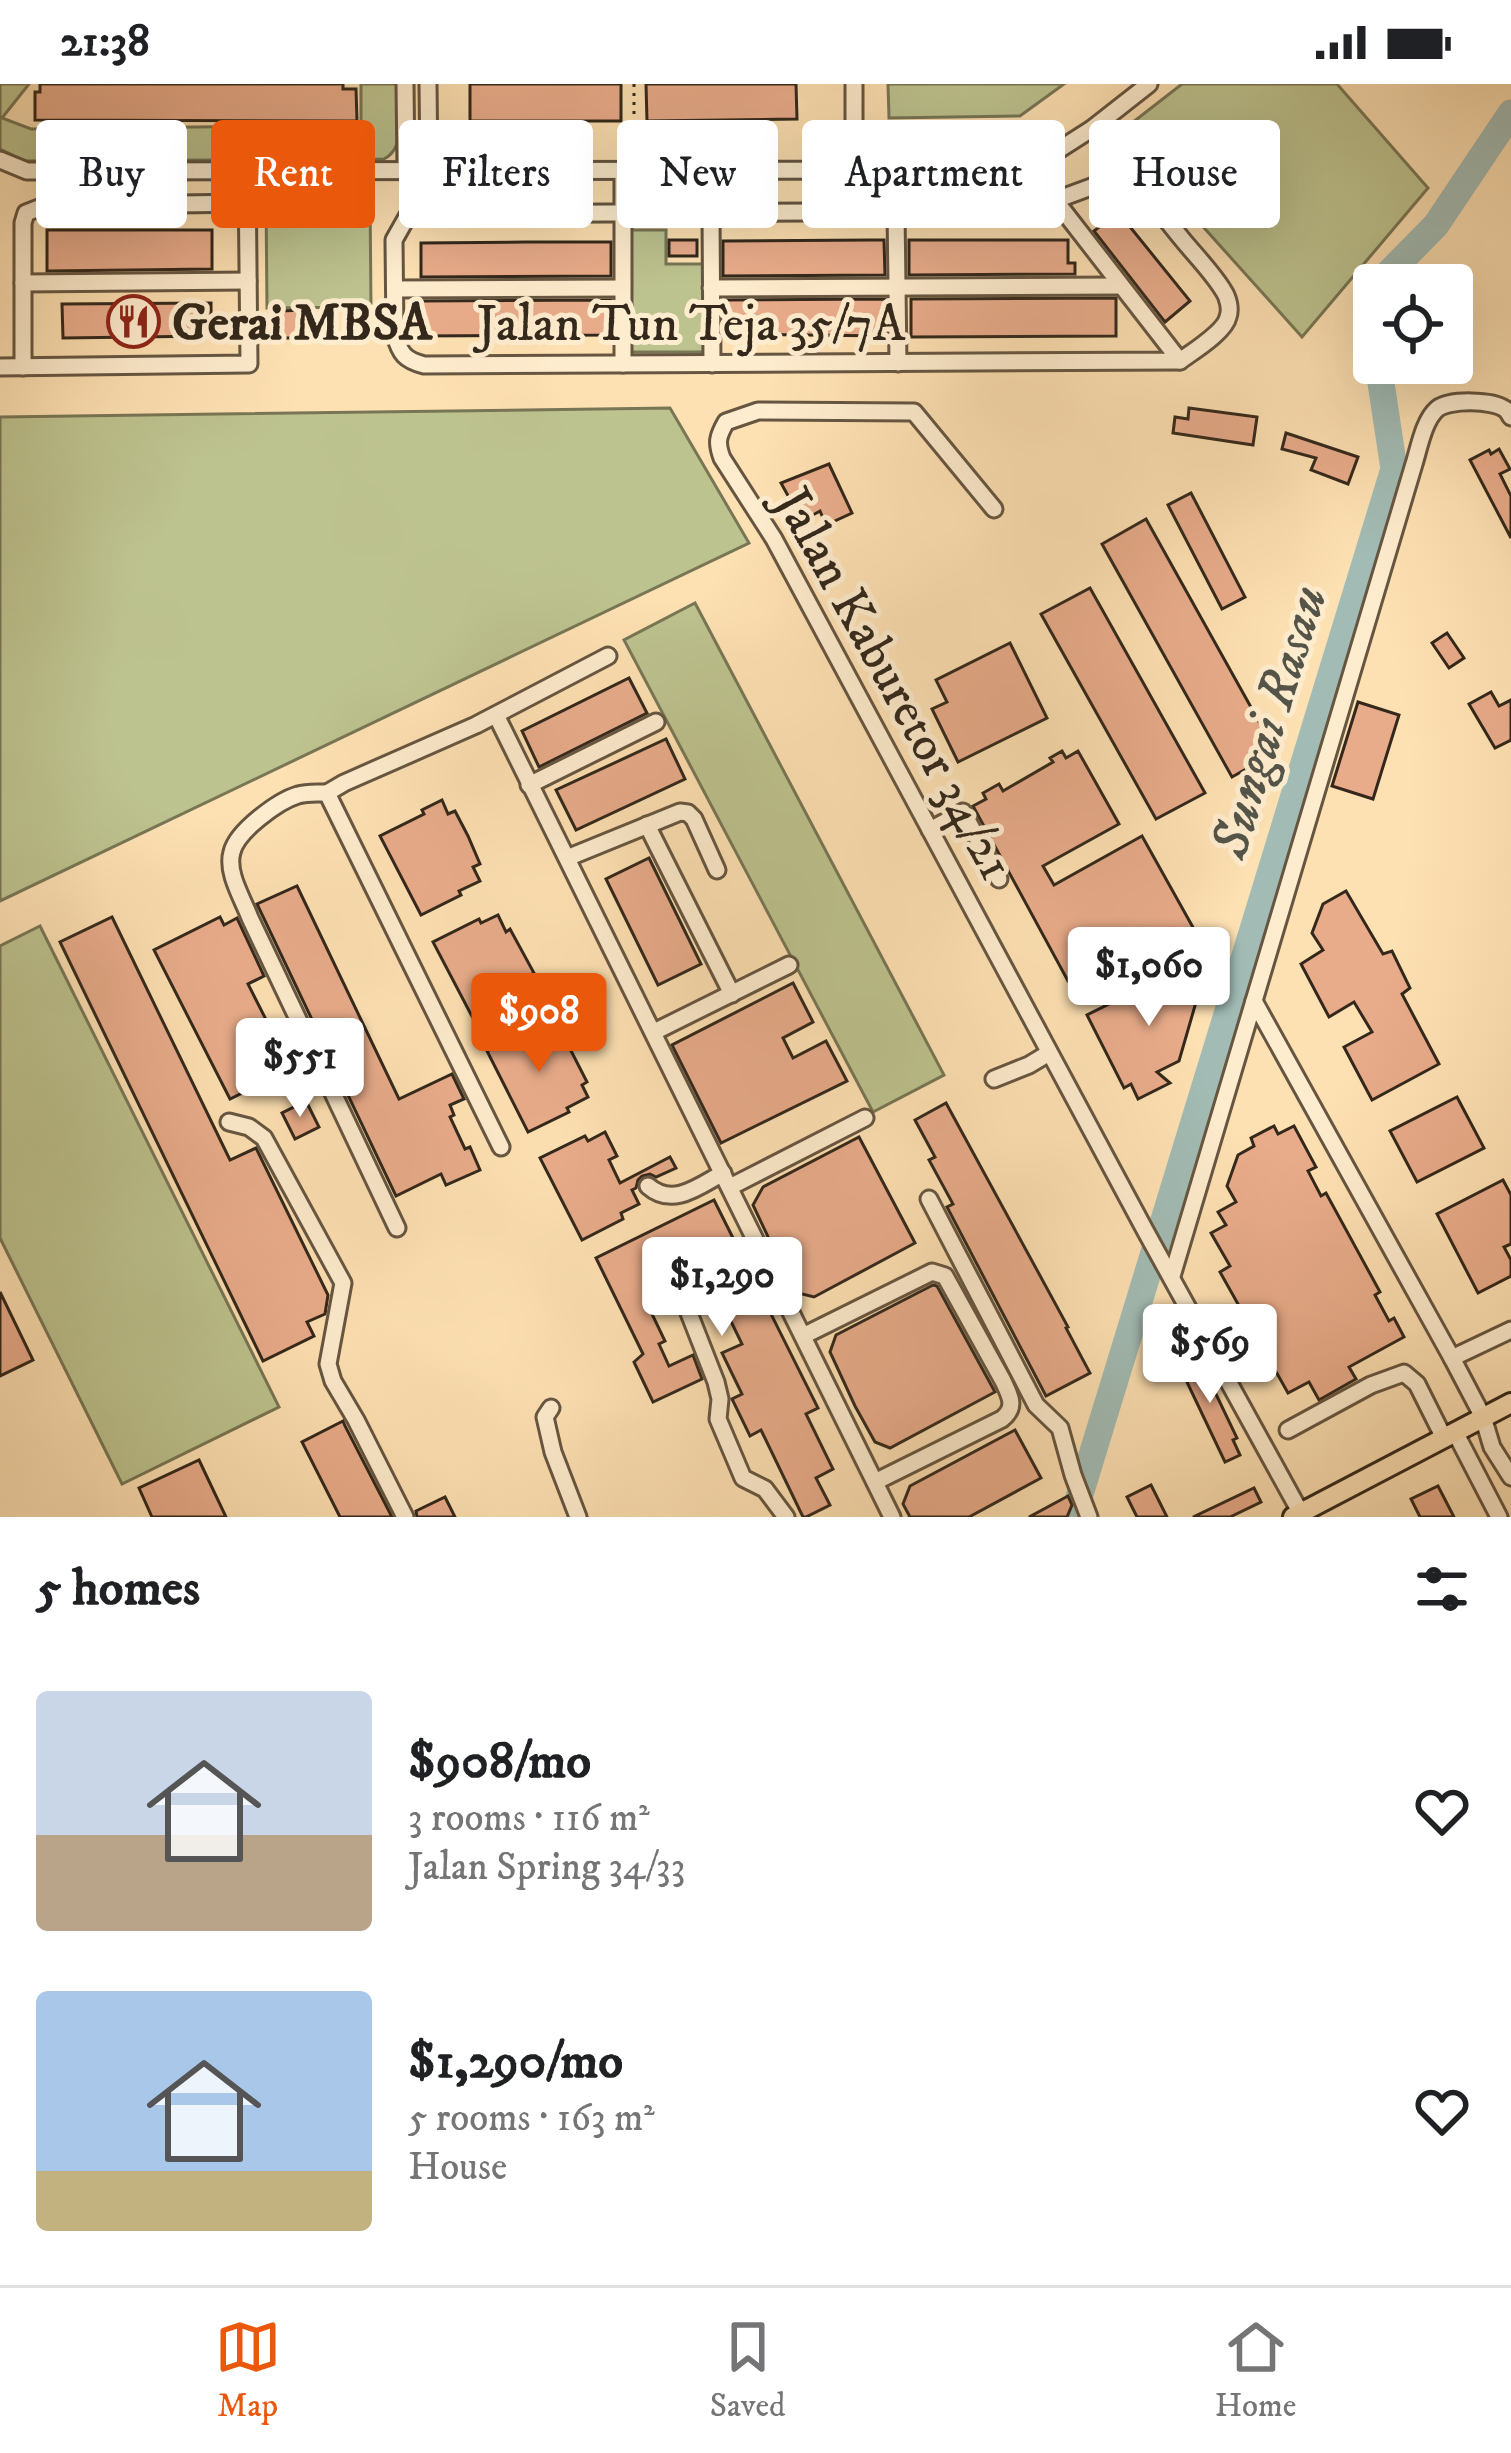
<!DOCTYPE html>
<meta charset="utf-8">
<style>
:root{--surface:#fff;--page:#f2f2f2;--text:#202124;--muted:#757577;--line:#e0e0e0;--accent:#ea580c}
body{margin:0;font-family:"IM FELL DW Pica",serif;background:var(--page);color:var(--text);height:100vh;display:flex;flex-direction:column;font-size:45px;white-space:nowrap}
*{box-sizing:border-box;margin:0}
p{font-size:39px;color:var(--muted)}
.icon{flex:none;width:66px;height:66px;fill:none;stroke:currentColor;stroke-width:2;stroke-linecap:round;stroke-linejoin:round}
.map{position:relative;height:1433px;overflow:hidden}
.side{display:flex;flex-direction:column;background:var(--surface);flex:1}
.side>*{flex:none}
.banner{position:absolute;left:36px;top:36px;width:1440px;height:108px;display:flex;gap:24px}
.controls{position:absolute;left:1353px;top:180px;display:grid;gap:24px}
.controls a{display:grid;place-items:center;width:120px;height:120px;border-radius:12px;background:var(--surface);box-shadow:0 12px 48px #0002;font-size:60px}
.price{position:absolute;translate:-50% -102px;padding:0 27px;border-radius:12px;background:#fff;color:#222;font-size:39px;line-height:78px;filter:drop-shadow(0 3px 6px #0008)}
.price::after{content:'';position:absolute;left:50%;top:72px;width:36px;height:27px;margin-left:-18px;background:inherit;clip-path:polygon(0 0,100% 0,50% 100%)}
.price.selected{background:var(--accent);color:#fff}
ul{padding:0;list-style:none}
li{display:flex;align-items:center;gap:36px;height:300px;padding:0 36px}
li span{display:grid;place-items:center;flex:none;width:336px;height:240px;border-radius:12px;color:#555}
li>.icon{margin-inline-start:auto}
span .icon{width:144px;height:144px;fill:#fffc;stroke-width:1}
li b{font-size:51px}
h2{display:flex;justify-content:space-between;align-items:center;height:144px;padding:0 36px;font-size:51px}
.chip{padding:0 42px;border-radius:12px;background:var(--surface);box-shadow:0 12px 48px #0002;font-size:42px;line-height:108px}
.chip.selected{background:var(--accent);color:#fff}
.status{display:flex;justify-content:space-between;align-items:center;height:84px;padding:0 60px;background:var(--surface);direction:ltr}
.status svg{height:33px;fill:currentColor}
.tab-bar{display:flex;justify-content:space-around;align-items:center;height:168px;border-top:3px solid var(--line);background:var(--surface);font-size:33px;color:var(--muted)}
.tab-bar a{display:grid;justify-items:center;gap:6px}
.tab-bar .selected{color:var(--accent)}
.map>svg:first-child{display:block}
</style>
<div class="status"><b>21:38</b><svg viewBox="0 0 49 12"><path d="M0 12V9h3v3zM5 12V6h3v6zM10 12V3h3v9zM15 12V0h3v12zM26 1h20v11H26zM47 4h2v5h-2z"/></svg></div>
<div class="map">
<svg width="1511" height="1433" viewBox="0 0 1511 1433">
<rect width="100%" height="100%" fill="#fee1b3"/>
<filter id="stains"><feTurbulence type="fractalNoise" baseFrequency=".00167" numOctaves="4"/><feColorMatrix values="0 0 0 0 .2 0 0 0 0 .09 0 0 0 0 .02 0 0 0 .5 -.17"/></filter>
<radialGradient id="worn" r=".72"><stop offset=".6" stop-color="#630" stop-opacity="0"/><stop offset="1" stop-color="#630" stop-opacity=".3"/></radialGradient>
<g fill="#bdc38f" stroke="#787655" stroke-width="3">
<path d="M 0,0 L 29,0 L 2,34 L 31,45 L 361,41 L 361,0 L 397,0 C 398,24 408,63 384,75 L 25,77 L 0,65 Z"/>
<polygon points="888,0 1064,0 1020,32 889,34"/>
<polygon points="1182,0 1337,0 1428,104 1302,253 1119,49"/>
<polygon points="370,113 371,223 267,224 266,114"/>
<polygon points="627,146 666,146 666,180 707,180 707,268 628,268"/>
<polygon points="670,324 749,459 0,817 0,333"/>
<polygon points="695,519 944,991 873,1028 624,556"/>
<polygon points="40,842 279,1323 122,1400 0,1154 0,862"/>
</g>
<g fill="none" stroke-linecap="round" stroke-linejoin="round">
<g stroke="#a2bcb5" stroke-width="27">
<polyline points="1377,201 1436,141 1511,29"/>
<path d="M 1374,205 C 1361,223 1369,242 1374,262"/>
<polyline points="1073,1433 1394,385 1378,279"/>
</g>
</g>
<g fill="#e9ac8b" stroke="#33281b" stroke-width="3">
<polygon points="40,0 343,0 343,5 356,5 357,37 35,36 35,8 40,8"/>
<rect x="470" y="0" width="151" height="37"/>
<polygon points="646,0 796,0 797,35 647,37"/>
<polygon points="1118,128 1190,217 1165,238 1094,147"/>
<polygon points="47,146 212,146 212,185 47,187"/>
<rect x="669" y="156" width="28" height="16"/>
<polygon points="871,156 884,156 885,191 723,192 723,157"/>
<polygon points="909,156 1068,156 1068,179 1075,179 1075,190 909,191"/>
<polygon points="525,158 611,158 611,192 421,193 421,159"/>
<polygon points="1116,214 1116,252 911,253 911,215"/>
<polygon points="885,215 886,252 724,250 724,216"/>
<polygon points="611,216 611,251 420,252 419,217"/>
<polygon points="211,219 211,252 63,254 62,220"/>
<polygon points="305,226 305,254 280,254 280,227"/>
<polygon points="1189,324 1257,333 1253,361 1173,349 1175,333 1188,335"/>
<polygon points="1286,349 1358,373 1348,400 1311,386 1316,374 1282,365"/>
<polygon points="1499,365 1510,385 1500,390 1511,412 1511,454 1470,376 1489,366 1491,370"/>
<polygon points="829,380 852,429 826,441 820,427 802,437 781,399"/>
<polygon points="1191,409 1245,513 1222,525 1168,421"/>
<polygon points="1146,435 1276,668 1232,693 1102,460"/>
<polygon points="1090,504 1205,709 1156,735 1041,530"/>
<polygon points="1447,549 1464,574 1449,584 1432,559"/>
<polygon points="1010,559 1047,634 958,678 932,625 947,618 936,596"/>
<polygon points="629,594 647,629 539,683 522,647"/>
<polygon points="1491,608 1499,622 1511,616 1511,656 1495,664 1469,620"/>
<polygon points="1358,618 1399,631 1373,715 1332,702"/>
<polygon points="666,655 685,695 576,746 556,706"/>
<polygon points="1062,667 1066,674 1078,667 1119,740 1043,782 1054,801 1142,752 1195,847 1091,904 1082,889 1068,897 973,722 986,715 983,709 999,700 1003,707 1053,678 1050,674"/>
<polygon points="442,716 448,730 455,727 468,752 480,780 473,783 480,797 459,807 461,811 421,831 380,752 424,730 422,726"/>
<polygon points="649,774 701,880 658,901 606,795"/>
<polygon points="297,802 399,1015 452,990 464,1015 450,1021 454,1031 450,1033 465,1065 470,1063 480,1086 446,1101 441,1090 396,1112 257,820"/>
<polygon points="1346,807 1383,870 1392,867 1410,904 1402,910 1439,980 1372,1016 1344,963 1372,948 1354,918 1329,933 1301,880 1323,866 1312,849 1323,820"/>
<polygon points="498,831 506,848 510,845 534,889 526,893 533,906 514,915 516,920 476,940 433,858 479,835 481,839"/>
<polygon points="112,833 230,1076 256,1064 328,1211 325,1230 307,1238 314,1252 263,1277 60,858"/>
<polygon points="220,833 224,841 237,834 264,892 248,900 291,985 230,1015 154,866"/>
<polygon points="1194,878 1203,894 1179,977 1157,988 1170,999 1138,1015 1131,1000 1124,1004 1087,931"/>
<polygon points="793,899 813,938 783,954 793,974 826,957 847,997 721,1059 672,961"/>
<polygon points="552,939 560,955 564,953 587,998 582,1001 588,1013 567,1024 569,1028 528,1048 487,967 530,945 532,949"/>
<polygon points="1457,1013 1484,1064 1417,1098 1390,1047"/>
<polygon points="306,1017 319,1043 295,1055 282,1029"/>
<polygon points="946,1019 1068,1243 1066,1244 1090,1289 1046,1312 947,1123 953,1120 929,1076 935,1073 915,1036"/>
<polygon points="1274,1042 1278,1050 1294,1042 1316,1083 1308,1087 1321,1112 1326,1109 1380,1208 1375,1211 1389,1237 1394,1234 1404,1253 1349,1283 1356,1295 1319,1316 1309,1298 1288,1309 1220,1188 1230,1182 1211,1149 1226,1141 1218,1128 1236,1118 1227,1102 1238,1071 1254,1062 1251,1054"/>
<polygon points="605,1048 617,1072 609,1076 620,1099 670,1073 676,1084 656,1093 650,1090 642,1092 638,1096 636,1104 632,1106 639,1120 621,1129 623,1135 582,1156 540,1074 585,1052 588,1057"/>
<polygon points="859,1053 915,1159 814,1213 794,1208 753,1121 763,1103"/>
<polygon points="1503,1096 1511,1111 1511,1160 1504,1163 1511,1176 1511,1192 1478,1209 1437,1130"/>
<polygon points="714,1116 818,1324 806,1330 833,1385 816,1394 830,1421 806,1433 803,1433 761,1346 750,1352 732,1315 742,1310 722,1269 742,1260 708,1190 665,1211 669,1219 651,1228 665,1257 659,1260 669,1282 693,1271 702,1295 653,1318 634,1278 643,1270 596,1174"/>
<polygon points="933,1201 937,1202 995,1308 890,1364 875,1358 855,1322 830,1268 836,1251"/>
<polygon points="0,1208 33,1276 0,1292"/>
<polygon points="1192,1268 1200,1285 1203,1283 1237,1354 1233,1356 1240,1371 1225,1378 1176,1275"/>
<polygon points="343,1337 345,1342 392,1433 340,1433 302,1358"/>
<polygon points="1015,1346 1041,1394 969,1433 910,1433 903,1420 910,1402"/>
<polygon points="199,1376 226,1433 152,1433 139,1404"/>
<polygon points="1151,1401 1167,1433 1137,1433 1127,1413"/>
<polygon points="1438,1402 1454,1433 1420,1433 1411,1415"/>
<polygon points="1254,1404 1261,1418 1230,1433 1193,1433"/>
<polygon points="1068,1412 1072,1421 1067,1433 1029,1433"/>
<polygon points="445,1413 455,1433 417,1433 416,1427"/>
</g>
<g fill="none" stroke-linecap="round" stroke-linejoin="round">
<defs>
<g id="minor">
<polyline points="405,0 406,85"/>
<polyline points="428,0 429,85"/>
<polyline points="854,0 854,85"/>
<path d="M 1093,44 C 1123,80 1152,118 1182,155 C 1195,171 1212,188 1223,206 C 1228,213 1231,225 1228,233 C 1225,248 1192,268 1180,277 L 424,281 C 405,276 400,270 395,251 L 394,156 L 407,133 L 419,130 L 1026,127 L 1129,89"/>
<polyline points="0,76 27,87 1000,86 1057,67 1093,44 1149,0"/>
<polyline points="623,85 623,280"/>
<polyline points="641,85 641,129"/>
<polyline points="1055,116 1180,277"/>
<polyline points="896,127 898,279"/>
<polyline points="711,128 712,280"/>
<polyline points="23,199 248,197"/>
<polyline points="711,204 1119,202"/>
<polyline points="395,205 622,204"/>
<polyline points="0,283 249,280 247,86"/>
<polyline points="23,283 23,139 26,129 44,122 247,119"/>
<path d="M 994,425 L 914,328 L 758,327 L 726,338 C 718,352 716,358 722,374 L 774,455 L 1146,1148 L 1303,1433"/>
<polyline points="496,631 892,1433"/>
<polyline points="529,701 656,638"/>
<path d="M 327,709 C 317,709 307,708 298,711 C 278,717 237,747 232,768 C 226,789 243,815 250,834 L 397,1144"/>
<polyline points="647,741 732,910"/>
<polyline points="930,746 963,728 999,795"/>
<polyline points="567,774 680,728 688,729 694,735 717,786"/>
<polyline points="1254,917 1452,1274 1483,1333 1492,1363 1511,1393"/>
<polyline points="654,948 789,881"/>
<polyline points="994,995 1029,981 1049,969"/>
<polyline points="229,1038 249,1043 264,1054 343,1199 328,1280 333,1297 356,1336 405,1433"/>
<polyline points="501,1063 327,709 344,699 476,641 608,572"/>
<path d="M 648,1102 C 673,1124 699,1102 723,1089"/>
<polyline points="730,1103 865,1034"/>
<polyline points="929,1115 1036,1321 1060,1344 1073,1391 1089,1433"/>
<path d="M 1172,1192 L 1414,380 C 1419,364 1424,336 1437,325 C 1449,315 1493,316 1505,325 C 1508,327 1509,330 1511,333"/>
<polyline points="689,1229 716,1298 720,1315 718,1335 743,1394 765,1405 786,1433"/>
<path d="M 803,1252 L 932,1188 L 945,1192 L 1003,1297 C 1010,1312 1017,1323 1002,1335 L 875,1398"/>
<polyline points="1452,1274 1511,1246"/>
<polyline points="551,1324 545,1333 553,1368 578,1433"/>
<polyline points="1288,1346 1371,1301 1404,1289 1417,1300 1444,1354"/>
<polyline points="1455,1348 1499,1433"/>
</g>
<polyline id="major" points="1293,1433 1511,1319"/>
</defs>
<use href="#minor" stroke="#665641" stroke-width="21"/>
<use href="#major" stroke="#33281b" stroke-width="24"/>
<polyline stroke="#33281b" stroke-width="3" stroke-dasharray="3 6" stroke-linecap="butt" points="634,0 634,52"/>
<use href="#minor" stroke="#feecce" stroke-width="15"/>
<use href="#major" stroke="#fee1b3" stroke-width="18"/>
</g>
<defs>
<symbol id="restaurant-ring" viewBox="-11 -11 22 22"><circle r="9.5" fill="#feecce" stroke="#8f2418" stroke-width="1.5"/><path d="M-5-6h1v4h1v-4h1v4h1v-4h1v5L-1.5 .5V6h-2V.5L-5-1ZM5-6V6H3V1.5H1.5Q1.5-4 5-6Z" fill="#8f2418"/></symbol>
</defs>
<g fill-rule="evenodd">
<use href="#restaurant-ring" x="104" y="208" width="59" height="59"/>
</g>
<g text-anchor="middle" stroke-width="10" stroke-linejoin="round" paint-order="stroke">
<g font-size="51" font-weight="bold" fill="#33281b" stroke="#feecce" text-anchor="start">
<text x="172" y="255">Gerai MBSA</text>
</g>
<g font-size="51" fill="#33281b" stroke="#feecce">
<text x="691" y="256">Jalan Tun Teja 35/7A</text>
<text transform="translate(896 599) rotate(61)" y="18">Jalan Kaburetor 34/21</text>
</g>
<g font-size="54" font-style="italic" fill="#545449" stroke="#feecce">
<text transform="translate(1267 637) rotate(-73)" y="19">Sungai Rasau</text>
</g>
</g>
<rect width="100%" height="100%" filter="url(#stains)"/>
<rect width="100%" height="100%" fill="url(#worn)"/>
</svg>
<div class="controls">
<a><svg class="icon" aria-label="locate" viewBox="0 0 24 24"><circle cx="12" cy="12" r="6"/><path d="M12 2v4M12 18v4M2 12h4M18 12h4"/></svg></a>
</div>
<b class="price" style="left:1149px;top:945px">$1,060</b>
<b class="price selected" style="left:539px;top:991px">$908</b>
<b class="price" style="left:300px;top:1036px">$551</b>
<b class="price" style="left:722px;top:1255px">$1,290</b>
<b class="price" style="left:1210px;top:1322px">$569</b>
<div class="banner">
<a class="chip">Buy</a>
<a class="chip selected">Rent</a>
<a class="chip">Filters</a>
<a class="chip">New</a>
<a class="chip">Apartment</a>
<a class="chip">House</a>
</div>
</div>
<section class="side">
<h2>5 homes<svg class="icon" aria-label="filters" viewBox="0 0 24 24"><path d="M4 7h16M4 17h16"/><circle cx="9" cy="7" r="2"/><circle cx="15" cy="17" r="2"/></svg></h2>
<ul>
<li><span style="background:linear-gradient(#c9d6e8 60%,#b9a48a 0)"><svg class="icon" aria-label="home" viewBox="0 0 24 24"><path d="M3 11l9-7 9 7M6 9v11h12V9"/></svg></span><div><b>$908/mo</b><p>3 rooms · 116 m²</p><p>Jalan Spring 34/33</p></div><svg class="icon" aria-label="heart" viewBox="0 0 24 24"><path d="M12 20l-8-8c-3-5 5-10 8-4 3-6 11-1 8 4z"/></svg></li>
<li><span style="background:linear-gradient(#a9c7e8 75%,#c2b280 0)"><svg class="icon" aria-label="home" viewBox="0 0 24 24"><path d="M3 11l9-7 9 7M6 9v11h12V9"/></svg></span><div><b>$1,290/mo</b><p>5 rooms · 163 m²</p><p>House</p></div><svg class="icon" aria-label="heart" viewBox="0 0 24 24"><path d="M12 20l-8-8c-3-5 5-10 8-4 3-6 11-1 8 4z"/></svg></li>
</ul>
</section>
<nav class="tab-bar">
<a class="selected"><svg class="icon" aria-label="map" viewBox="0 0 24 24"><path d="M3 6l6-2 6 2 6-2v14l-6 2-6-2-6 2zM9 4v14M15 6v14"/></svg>Map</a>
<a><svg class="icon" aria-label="saved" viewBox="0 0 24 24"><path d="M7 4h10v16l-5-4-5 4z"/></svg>Saved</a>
<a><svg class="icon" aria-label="home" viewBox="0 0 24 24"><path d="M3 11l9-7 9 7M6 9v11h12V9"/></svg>Home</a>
</nav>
